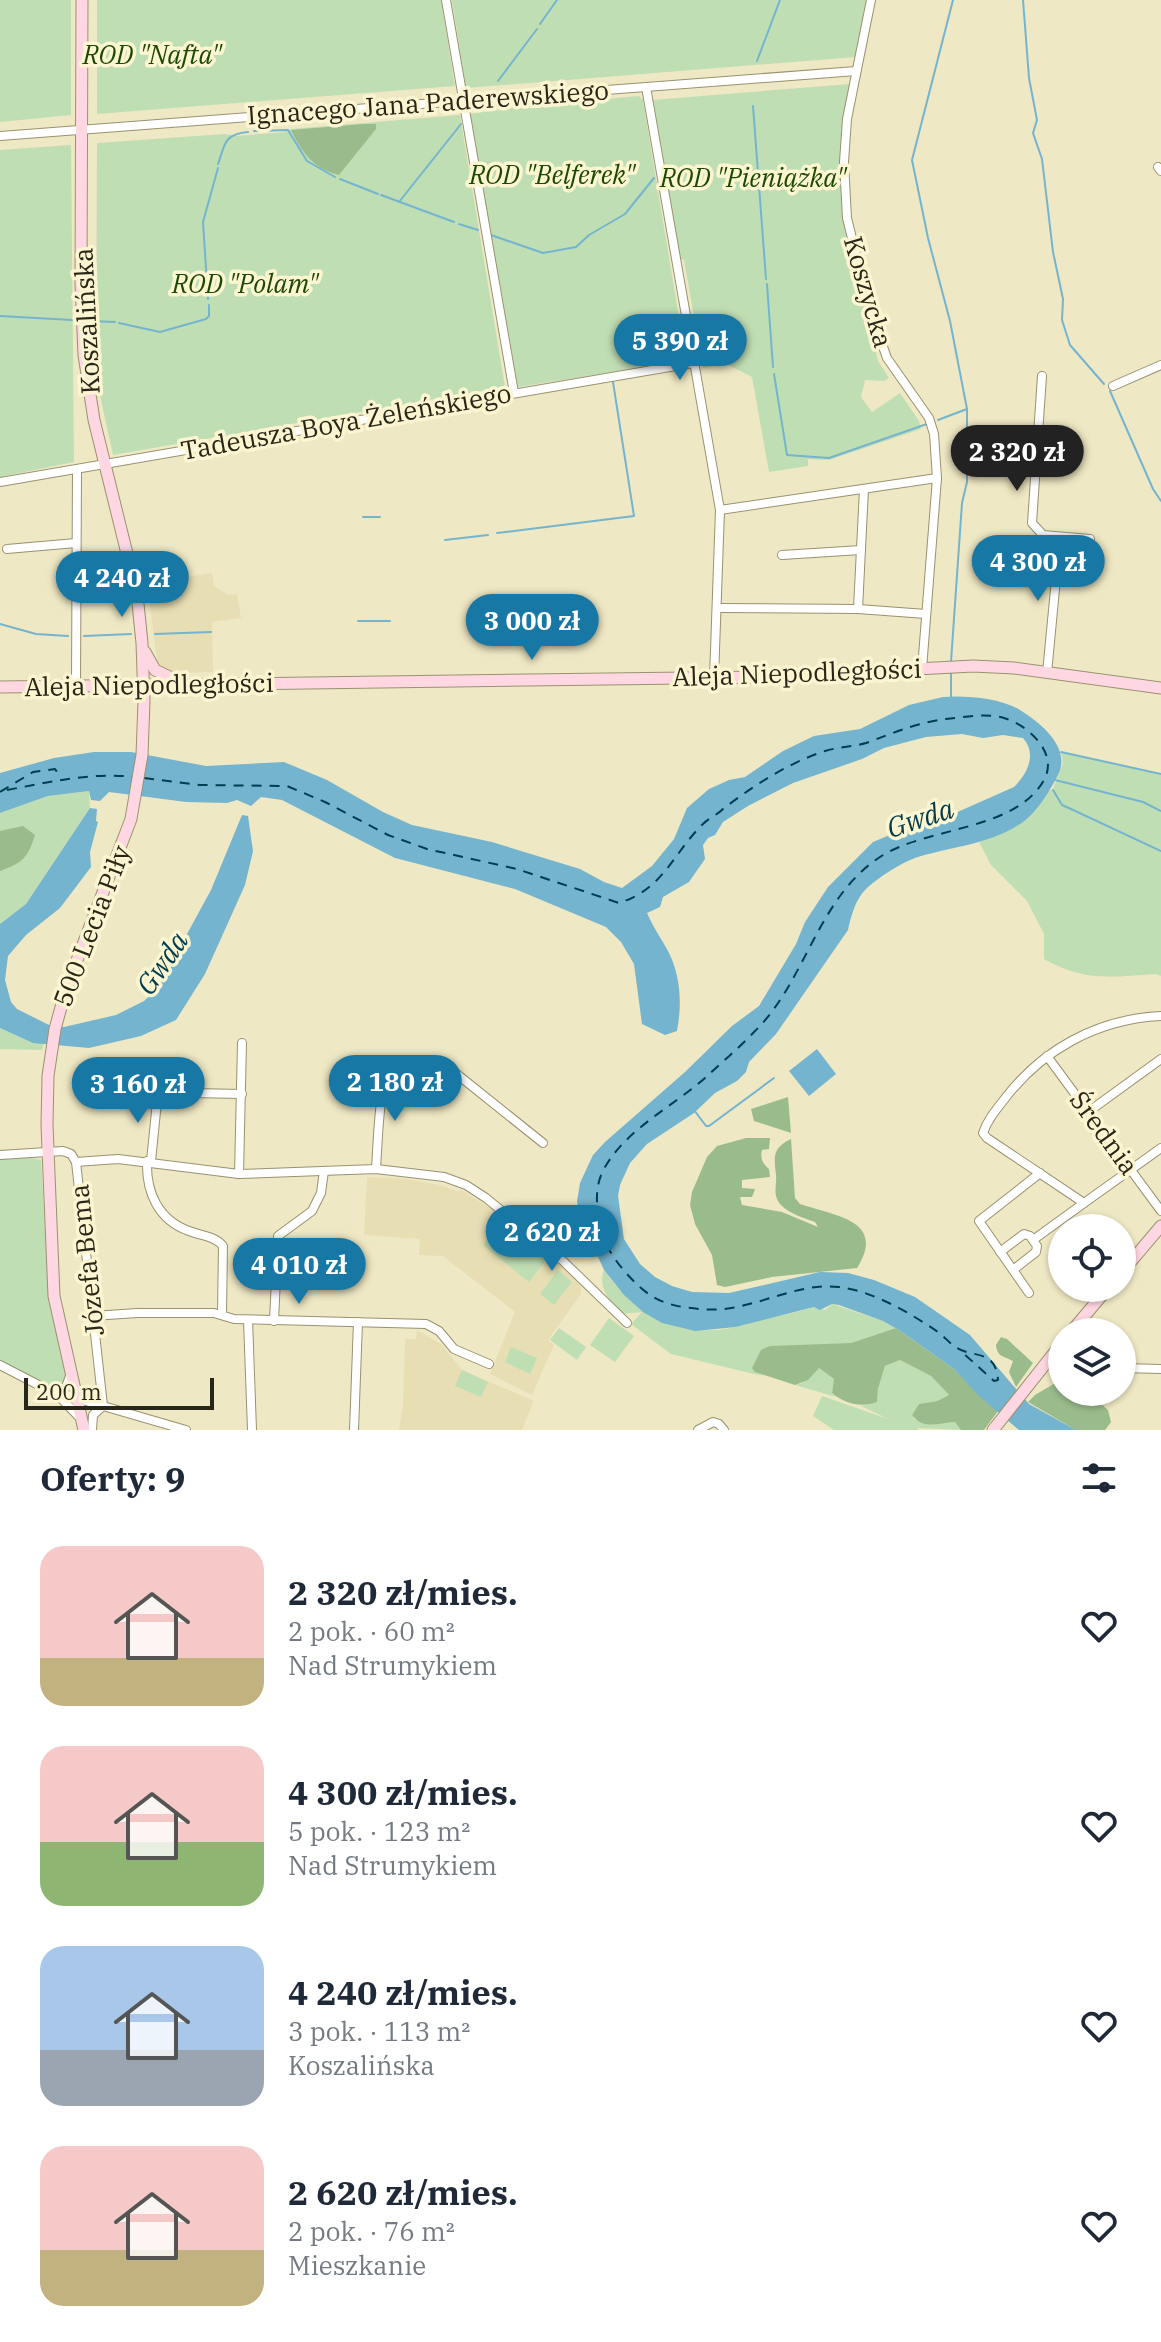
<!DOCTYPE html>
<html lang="pl">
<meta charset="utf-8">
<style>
:root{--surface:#fff;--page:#f2f2f3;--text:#1f2937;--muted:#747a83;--accent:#1878a5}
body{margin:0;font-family:"IBM Plex Serif",serif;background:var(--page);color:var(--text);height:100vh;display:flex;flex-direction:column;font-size:30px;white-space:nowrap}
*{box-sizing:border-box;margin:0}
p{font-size:26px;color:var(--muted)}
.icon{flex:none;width:44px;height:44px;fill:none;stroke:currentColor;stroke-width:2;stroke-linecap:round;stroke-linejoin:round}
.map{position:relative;height:1430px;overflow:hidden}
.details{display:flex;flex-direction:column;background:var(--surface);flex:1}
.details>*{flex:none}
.fabs{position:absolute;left:1048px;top:1214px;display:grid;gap:16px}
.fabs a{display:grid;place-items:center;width:88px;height:88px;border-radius:50%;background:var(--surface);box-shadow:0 2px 6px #0004;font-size:40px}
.scale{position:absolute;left:24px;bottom:20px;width:190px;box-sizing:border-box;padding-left:8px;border:4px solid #282618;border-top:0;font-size:22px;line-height:28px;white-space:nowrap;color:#282618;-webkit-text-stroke:6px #fcf5d1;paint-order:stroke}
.price{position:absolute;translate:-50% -68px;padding:0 18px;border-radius:28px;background:var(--accent);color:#fff;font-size:26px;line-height:52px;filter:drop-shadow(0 2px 4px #0008)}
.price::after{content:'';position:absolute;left:50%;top:48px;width:24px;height:18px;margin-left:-12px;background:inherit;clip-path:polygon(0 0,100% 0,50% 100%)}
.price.current{background:#222;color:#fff}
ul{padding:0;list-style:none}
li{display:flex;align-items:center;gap:24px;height:200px;padding:0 40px}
li span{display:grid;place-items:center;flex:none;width:224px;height:160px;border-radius:24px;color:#555}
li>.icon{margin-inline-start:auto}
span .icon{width:96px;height:96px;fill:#fffc;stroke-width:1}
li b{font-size:34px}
h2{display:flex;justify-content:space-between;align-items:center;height:96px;padding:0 40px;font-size:34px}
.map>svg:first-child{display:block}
</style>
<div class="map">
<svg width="1161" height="1430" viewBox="0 0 1161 1430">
<rect width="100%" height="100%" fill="#efe8c4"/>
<g fill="#e7deb3">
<polygon points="212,573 214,586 228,595 237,594 241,618 212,622 213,672 171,673 164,670 157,660 147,583"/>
<polygon points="367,1177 407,1179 440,1185 460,1192 460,1189 490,1208 581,1282 581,1294 548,1340 554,1345 532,1395 490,1374 515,1312 443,1256 419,1255 420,1239 364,1235"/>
<polygon points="417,1330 441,1344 462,1370 534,1401 522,1430 399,1430 403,1406 405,1339 416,1339"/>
</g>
<g fill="#c0deb4">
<polygon points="0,0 71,0 71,115 0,122"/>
<polygon points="97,0 441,0 455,86 97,114"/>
<polygon points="452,0 869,0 856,57 466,88"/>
<path d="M 850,84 C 841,133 837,181 846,230 C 853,274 868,318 878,361 L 889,378 L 884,381 L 865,380 L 861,397 L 872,412 L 900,393 L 919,421 L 921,429 L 829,460 L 808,459 L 808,466 L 769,472 L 752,377 L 726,364 L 703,368 L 684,260 L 679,259 L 652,100 Z"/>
<polygon points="639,96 643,100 686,360 518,387 470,114 510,108"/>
<polygon points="460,115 505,387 113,455 96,377 97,143 225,134 236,136 286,132 291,129"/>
<polygon points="71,145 74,462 0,477 0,150"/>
<path d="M 1061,752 L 1161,774 L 1161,976 L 1156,974 C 1111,977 1085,982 1044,959 L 1044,934 L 1027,901 L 991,865 L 979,842 L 1029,817 L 1044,794 L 1053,789 L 1063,763 Z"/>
<polygon points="89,791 90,808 51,869 26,904 0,924 0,813 48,796"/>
<polygon points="0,1028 33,1043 44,1043 42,1050 0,1049"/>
<polygon points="30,1155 31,1158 41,1160 49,1300 68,1372 67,1381 58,1388 53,1388 0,1362 0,1158"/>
<polygon points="501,1223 546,1260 529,1282 483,1245"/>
<polygon points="558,1270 572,1282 554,1305 540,1294"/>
<path d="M 604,1270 C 637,1317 678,1339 736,1327 C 744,1326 752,1322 760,1320 C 778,1316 796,1313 814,1307 L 825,1310 L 832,1304 L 883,1321 L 896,1328 L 851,1343 L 805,1346 L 755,1372 L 765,1376 L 754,1374 L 671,1354 L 631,1324 L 642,1312 L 622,1314 C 611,1301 597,1289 604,1270 Z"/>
<polygon points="609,1318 634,1336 615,1362 590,1345"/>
<polygon points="559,1328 586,1347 577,1360 550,1340"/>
<polygon points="511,1347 537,1358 530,1374 505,1362"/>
<polygon points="900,1360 931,1376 949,1395 937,1401 919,1404 912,1415 915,1420 955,1422 961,1430 917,1428 919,1430 834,1430 813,1416 822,1396 888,1419 861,1406 877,1402 878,1389 885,1366"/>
<polygon points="819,1368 834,1379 832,1393 836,1397 795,1385 802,1383"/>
<polygon points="462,1370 488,1382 481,1397 455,1386"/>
</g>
<g fill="#9abc8c">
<path d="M 363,124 L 376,124 L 376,129 L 339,175 C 314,169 302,153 291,130 Z"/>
<path d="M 23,826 L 35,835 C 28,858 22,863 0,871 L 0,831 Z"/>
<polygon points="788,1097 791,1133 754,1121 751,1109"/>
<path d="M 746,1138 L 770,1138 L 769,1149 L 762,1150 C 760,1158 762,1163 769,1169 L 770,1177 L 742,1180 L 742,1188 L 755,1189 L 752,1197 L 740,1197 L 742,1205 L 782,1212 L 818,1227 L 815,1222 C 804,1218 790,1214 781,1205 C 772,1195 777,1187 776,1175 C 774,1157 772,1148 791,1139 L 795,1198 L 800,1204 C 835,1216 887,1220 857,1268 L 772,1277 L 725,1287 L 717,1285 L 712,1255 L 695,1224 L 690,1205 L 692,1192 L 707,1157 L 717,1146 Z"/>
<path d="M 896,1328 L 954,1369 L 998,1411 L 984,1430 L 961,1430 L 955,1422 C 938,1423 923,1430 912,1415 L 919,1404 L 937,1401 L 949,1395 L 931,1376 L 900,1360 L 885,1366 L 878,1389 L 877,1402 C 862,1408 845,1404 832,1393 L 834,1379 L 819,1368 L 808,1380 L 795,1385 L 755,1372 L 752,1368 L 761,1350 L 770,1346 L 851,1343 Z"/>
<path d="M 1001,1337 L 1007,1339 L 1033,1363 L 1016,1387 L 1009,1372 L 1013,1361 C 1004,1356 997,1357 996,1345 Z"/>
<polygon points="1062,1379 1062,1392 1088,1392 1108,1410 1111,1422 1105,1430 1076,1430 1028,1402 1035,1395"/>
</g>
<g fill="#75b4cf">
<path d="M 943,697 C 965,695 1001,698 1020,710 C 1042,724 1073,749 1057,777 C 1050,790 1041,805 1030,816 C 1000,844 952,846 915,858 C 899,864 881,876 868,887 C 856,897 851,916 848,930 L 776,1034 L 749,1062 L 746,1072 L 737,1081 L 715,1093 L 694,1113 L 647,1144 L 630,1163 L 620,1185 L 618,1196 L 624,1239 L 640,1264 L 655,1277 L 672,1286 L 692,1292 L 729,1293 L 820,1272 L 848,1273 L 874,1280 L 915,1297 L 970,1335 L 1029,1404 L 1076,1430 L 1019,1430 L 979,1396 L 954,1369 L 899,1330 L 883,1321 L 839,1305 L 832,1304 L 820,1310 L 814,1307 L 736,1327 L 695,1331 L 662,1323 L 643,1312 L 624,1295 L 604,1270 L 580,1217 L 577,1201 L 580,1183 L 593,1155 L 605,1142 L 685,1072 L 732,1026 L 759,1006 L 796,944 L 805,922 L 828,887 L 873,842 L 909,827 L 944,818 L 1014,787 C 1028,773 1037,754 1023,738 L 1003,735 L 983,738 L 962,734 L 926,737 L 884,748 L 862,759 L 793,783 L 748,806 L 723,822 L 715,835 L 708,838 L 703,845 L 705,859 L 689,882 L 663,897 L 660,907 L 647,913 C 653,927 661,938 668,951 C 681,976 682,1004 677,1031 L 665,1035 L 642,1024 L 634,964 L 621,942 L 606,927 L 515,889 L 395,858 L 282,800 L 261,797 L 251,806 L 237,800 L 227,803 L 186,802 L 109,792 L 100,801 L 91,800 L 89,791 L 48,796 L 0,813 L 0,773 L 54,758 L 94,752 L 131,752 L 206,766 L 284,762 L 327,780 L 383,812 L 412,825 L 492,842 L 580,869 L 604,882 L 622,888 L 652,866 L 674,839 L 687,808 L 709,789 L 729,780 L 745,777 L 783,751 L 814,736 L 860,729 L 909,705 Z"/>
<polygon points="90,808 97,809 96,821 98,822 90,852 91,867 60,908 26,935 8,956 5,980 11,1002 17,1009 51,1026 64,1027 116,1015 144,1001 157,989 211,890 242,815 248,816 253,851 245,885 205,974 176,1020 141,1036 89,1048 33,1043 0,1028 0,924 26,904"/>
<polygon points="817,1049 836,1074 809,1096 789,1071"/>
</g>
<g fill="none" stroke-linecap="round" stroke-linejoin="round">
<g stroke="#75b4cf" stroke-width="2">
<polyline points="1023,0 1029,78 1037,120 1033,133 1042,159 1053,252 1063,299 1062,320 1070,345 1104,384"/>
<polyline points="540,24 557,0"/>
<polyline points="757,61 780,0"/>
<polyline points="498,81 537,29"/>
<polyline points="753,106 766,279"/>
<polyline points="254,131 288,130 307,161 335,177"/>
<path d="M 218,164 C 225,144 224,134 248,132"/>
<polyline points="340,179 378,194"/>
<polyline points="381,195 454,222"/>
<polyline points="399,202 461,124"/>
<polyline points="459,224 478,230"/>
<polyline points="491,235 543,253 576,247 589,235 625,214 654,178"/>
<polyline points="767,284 773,367"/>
<polyline points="208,299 203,222 218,168"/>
<polyline points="0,316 72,320"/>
<polyline points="91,321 115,322"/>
<polyline points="119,323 160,332 206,319 209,316 209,305"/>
<polyline points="774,374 787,455 829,458 927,424"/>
<polyline points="1110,391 1153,489 1161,501"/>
<polyline points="938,420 967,409"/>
<polyline points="363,517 380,517"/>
<polyline points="497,533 634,516 613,382"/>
<polyline points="445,540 488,535"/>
<polyline points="358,621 390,621"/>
<polyline points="0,624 36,634 68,636"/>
<polyline points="155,634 211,632"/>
<polyline points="84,636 131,634"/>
<polyline points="951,662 962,503 967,482 967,409 950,321 928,238 912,160 953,0"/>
<polyline points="951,697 951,673"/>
<polyline points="1061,752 1161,774"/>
<polyline points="1055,780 1143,802 1161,811"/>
<polyline points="1053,790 1062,805 1071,809 1161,851"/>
<polyline points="694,1110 706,1126 709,1126 774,1078"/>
</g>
<g stroke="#003c4f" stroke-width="2" stroke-dasharray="10 8" stroke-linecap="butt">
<path d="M 144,778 L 200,785 L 287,786 L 325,802 L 388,835 L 427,849 L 517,869 L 619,903 C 664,889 673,853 703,824 C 709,818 717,815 723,809 C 753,786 788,763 825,751 C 838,747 852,747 866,743 C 894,733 915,723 946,719 C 963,717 987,713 1004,718 C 1028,725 1059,753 1044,780 C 1016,831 925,827 880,857 C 817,898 806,982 754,1032 C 739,1048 721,1063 705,1078 C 672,1107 628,1128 605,1167 C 596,1182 596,1198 598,1215 C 600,1239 612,1257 627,1274 C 644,1293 658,1303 683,1307 C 703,1310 722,1311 741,1306 C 774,1299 805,1283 839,1287 C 873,1291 910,1313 938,1332 C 945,1337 950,1344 957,1348 C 973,1358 996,1349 998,1380 L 994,1381 L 962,1352"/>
<path d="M 7,790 C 50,782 91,772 134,777"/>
<polyline points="0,792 33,772 55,769 57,772 55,778"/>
</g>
<defs>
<g id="street">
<polyline points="446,0 514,393"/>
<polyline points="871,0 847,119 844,162 847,218 869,307 887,358 929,418 934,434 937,478 922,669"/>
<polyline points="646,87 720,510 714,678"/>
<polyline points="0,136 856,71"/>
<polyline points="1158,167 1161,171"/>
<polyline points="1042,376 1032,523 1043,535 1090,539"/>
<polyline points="1113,386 1161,365"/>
<polyline points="0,482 693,363"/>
<polyline points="720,510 937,478"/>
<polyline points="7,549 76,543"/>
<polyline points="782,555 861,550"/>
<polyline points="717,608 858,609 926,614"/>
<polyline points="858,609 864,489"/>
<polyline points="1047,673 1060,537"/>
<polyline points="76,685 77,469"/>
<path d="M 1161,1016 C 1097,1019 1041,1050 1003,1101 C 995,1111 987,1121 983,1133 L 987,1138 L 1084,1203 L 1161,1148"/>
<polyline points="1047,1056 1161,1211"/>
<polyline points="91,1101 91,1091 242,1094"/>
<polyline points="1088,1112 1161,1059"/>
<polyline points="0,1155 63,1151 71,1154 76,1162 118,1159 239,1174 376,1169 444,1177 466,1185 486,1198 563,1261 627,1323"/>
<path d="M 147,1161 C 146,1192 158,1220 189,1231 C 202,1236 215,1236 223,1246 L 222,1314"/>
<polyline points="151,1161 158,1092"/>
<polyline points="76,1162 103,1406 93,1415 92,1430"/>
<path d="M 376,1169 C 378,1136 379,1104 386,1072 L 398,1064 L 420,1063 L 448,1067 L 543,1143"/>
<polyline points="239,1174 242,1043"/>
<polyline points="1033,1240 1084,1203"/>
<polyline points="1000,1252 1024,1234 1030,1236 1037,1246 1036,1252 1013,1270"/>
<polyline points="1029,1293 979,1221 1040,1173"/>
<polyline points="93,1316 137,1313 214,1313 234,1319 426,1324 439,1331 454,1349 489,1364"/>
<polyline points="248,1320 252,1430"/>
<polyline points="274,1321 278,1236 312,1211 321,1193 324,1171"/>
<polyline points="0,1365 48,1390 186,1430"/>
<polyline points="1122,1368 1161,1369"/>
<polyline points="70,1376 66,1387 55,1392 81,1419"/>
<polyline points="354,1430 358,1322"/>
<polyline points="698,1430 713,1422 719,1424 724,1430"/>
</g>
<g id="secondary">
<polyline points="82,0 81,284 84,355 94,420 137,594 142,643 144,701 142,755 131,819 66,989 55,1029 48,1076 47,1125 54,1296 84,1430"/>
<polyline points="145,652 155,670 178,681"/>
<polyline points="0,687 766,677 973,666 1014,668 1161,688"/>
<polyline points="1122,1272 1161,1226"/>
<polyline points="1071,1332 1108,1288"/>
<polyline points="993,1430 1062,1343"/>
</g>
</defs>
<use href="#street" stroke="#989270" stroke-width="10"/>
<use href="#secondary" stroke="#989270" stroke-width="13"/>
<use href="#street" stroke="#fff" stroke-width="8"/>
<use href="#secondary" stroke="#ffd7e3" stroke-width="11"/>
</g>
<g text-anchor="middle" stroke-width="7" stroke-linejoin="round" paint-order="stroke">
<g font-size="26" font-style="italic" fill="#1d4801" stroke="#fcf5d1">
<text x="152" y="64">ROD "Nafta"</text>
<text x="552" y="184">ROD "Belferek"</text>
<text x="753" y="187">ROD "Pieniążka"</text>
<text x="245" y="293">ROD "Polam"</text>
</g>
<g font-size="26" fill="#282618" stroke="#fcf5d1">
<text transform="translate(428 103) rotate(-4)" y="9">Ignacego Jana Paderewskiego</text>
<text transform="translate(868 292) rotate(74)" y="9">Koszycka</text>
<text transform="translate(87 321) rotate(-93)" y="9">Koszalińska</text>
<text transform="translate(346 422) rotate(-10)" y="9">Tadeusza Boya Żeleńskiego</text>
<text transform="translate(797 673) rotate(-2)" y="9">Aleja Niepodległości</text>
<text transform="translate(149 685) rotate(-1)" y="9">Aleja Niepodległości</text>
<text transform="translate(92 926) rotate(-69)" y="9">500 Lecia Piły</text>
<text transform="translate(1104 1133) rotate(54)" y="9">Średnia</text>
<text transform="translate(87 1260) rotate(-96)" y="9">Józefa Bema</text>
</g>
<g font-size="28" font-style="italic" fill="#003c4f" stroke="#fcf5d1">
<text transform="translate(920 818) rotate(-18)" y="10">Gwda</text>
<text transform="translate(162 963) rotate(-56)" y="10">Gwda</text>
</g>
</g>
</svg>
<div class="fabs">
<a><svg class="icon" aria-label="locate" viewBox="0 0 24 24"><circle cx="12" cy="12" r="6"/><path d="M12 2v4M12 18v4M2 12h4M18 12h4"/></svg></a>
<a><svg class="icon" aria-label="layers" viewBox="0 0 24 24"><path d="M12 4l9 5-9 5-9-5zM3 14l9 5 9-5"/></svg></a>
</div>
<div class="scale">200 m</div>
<b class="price" style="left:680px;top:382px">5 390 zł</b>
<b class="price current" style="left:1017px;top:493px">2 320 zł</b>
<b class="price" style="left:1038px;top:603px">4 300 zł</b>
<b class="price" style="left:122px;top:619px">4 240 zł</b>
<b class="price" style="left:532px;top:662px">3 000 zł</b>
<b class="price" style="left:395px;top:1123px">2 180 zł</b>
<b class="price" style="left:138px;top:1125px">3 160 zł</b>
<b class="price" style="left:552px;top:1273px">2 620 zł</b>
<b class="price" style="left:299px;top:1306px">4 010 zł</b>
</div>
<section class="details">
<h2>Oferty: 9<svg class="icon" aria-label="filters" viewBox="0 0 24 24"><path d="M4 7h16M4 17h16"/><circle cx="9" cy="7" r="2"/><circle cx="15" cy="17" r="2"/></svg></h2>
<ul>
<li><span style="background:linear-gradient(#f6c9c9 70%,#c2b280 0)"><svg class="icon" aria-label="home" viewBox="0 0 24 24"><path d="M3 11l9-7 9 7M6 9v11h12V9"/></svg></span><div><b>2 320 zł/mies.</b><p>2 pok. · 60 m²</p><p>Nad Strumykiem</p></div><svg class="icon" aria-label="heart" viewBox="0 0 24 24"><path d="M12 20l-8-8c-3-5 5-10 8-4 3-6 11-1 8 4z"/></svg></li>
<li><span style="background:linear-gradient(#f6c9c9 60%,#8fb573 0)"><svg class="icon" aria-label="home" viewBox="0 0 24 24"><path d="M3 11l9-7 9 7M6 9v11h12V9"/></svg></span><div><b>4 300 zł/mies.</b><p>5 pok. · 123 m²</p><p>Nad Strumykiem</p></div><svg class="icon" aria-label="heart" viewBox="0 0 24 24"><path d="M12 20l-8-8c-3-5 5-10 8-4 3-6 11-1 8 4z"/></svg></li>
<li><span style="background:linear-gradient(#a9c7e8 65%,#9aa5b1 0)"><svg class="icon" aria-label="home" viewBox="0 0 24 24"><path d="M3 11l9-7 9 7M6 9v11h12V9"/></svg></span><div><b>4 240 zł/mies.</b><p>3 pok. · 113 m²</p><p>Koszalińska</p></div><svg class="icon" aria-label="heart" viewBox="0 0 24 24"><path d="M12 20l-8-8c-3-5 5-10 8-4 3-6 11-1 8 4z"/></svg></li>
<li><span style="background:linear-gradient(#f6c9c9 65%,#c2b280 0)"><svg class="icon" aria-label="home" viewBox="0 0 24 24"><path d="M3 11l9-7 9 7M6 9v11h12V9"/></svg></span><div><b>2 620 zł/mies.</b><p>2 pok. · 76 m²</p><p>Mieszkanie</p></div><svg class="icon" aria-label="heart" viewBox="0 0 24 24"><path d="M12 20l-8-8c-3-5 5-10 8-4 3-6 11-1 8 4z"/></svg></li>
</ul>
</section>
